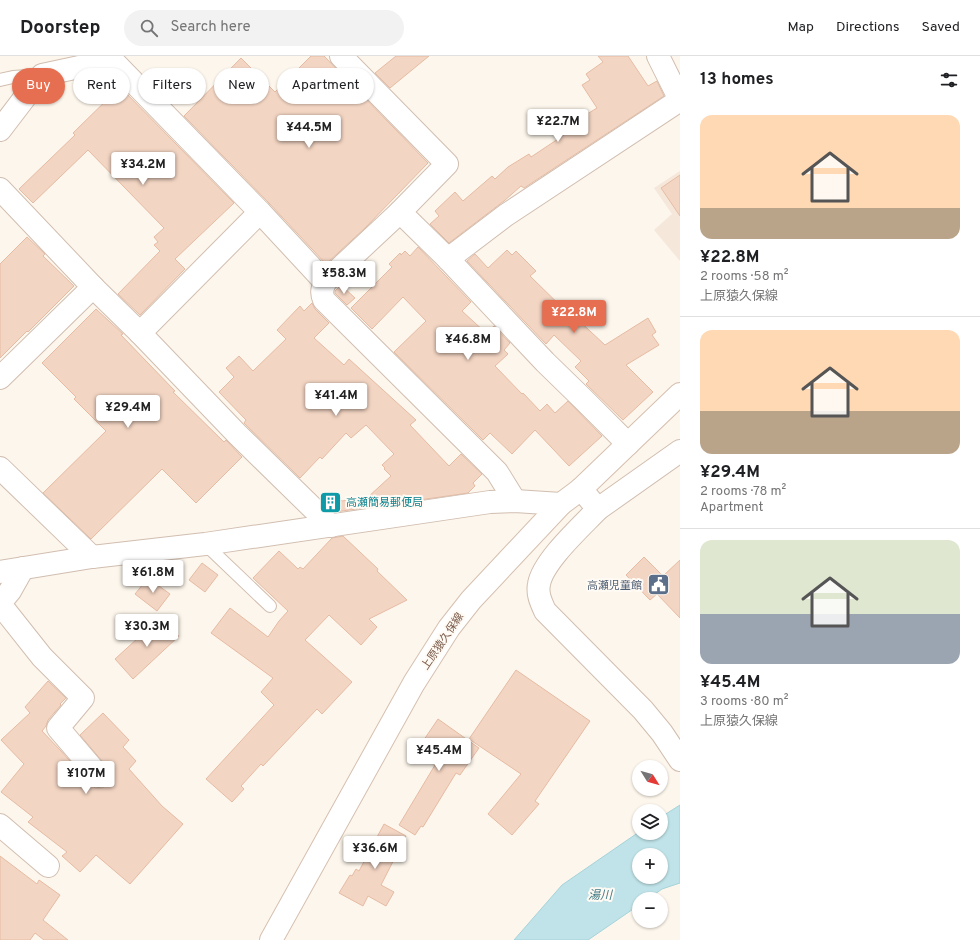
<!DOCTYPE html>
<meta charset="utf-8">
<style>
:root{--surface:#fff;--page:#f2f2f2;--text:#202124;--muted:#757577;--line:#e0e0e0;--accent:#e76f51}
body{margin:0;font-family:Overpass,"Noto Sans JP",sans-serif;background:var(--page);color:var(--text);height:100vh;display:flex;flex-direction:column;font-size:15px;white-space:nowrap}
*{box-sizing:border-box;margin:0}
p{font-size:13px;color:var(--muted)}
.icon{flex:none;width:22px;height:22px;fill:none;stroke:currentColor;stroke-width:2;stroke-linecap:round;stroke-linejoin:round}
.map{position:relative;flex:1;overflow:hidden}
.details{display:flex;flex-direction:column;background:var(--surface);width:300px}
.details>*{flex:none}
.top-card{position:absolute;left:12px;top:12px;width:380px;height:36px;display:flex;gap:8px}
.needle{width:26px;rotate:127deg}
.tools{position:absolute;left:632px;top:704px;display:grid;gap:8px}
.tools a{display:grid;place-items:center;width:36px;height:36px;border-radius:50%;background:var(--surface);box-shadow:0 1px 3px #0004;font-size:20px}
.price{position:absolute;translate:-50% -34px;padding:0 9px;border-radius:4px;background:#fff;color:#222;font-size:13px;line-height:26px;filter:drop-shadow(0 1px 2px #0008)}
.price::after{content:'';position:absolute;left:50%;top:24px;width:12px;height:9px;margin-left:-6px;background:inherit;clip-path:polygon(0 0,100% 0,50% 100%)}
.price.on{background:var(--accent);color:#fff}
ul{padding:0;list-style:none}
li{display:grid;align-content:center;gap:8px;height:212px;padding:0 20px}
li+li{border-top:1px solid var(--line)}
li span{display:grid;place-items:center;height:124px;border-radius:12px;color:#555}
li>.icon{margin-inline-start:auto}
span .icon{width:72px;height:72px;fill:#fffc;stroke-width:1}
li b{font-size:17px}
h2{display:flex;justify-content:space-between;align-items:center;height:48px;padding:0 20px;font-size:17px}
.pill{padding:0 14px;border-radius:18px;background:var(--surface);box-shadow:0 1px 3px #0004;font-size:14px;line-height:36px}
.pill.on{background:var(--accent);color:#fff}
header{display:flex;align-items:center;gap:24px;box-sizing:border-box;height:56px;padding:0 20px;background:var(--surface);border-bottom:1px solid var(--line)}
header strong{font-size:19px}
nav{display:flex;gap:22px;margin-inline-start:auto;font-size:14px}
.search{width:280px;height:36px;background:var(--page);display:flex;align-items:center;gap:10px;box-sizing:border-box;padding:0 14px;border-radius:22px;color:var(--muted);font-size:15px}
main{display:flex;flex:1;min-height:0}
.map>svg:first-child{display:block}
</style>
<header>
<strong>Doorstep</strong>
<div class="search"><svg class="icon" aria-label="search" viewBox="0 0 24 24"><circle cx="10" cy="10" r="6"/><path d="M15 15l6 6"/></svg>Search here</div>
<nav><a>Map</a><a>Directions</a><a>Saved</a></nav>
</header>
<main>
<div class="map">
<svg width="680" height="884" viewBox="0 0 680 884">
<rect width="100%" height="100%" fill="#fdf6ec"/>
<polygon fill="#f5e8da" points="680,115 680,205 654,174 672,158 654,132"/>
<path fill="#bfe3e8" stroke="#a5d3da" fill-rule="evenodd" d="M 680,749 L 680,827 L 662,833 L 648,843 L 639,843 L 639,849 L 588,884 L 514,884 L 562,829 L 639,776 L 639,777 L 661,777 L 661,761 ZM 639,799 L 661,799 L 661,821 L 639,821 Z"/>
<g fill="#f3d5c3" stroke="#e6bba3">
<polygon points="311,0 324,0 428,107 365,172 326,208 269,147 184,60 241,2 275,36"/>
<polygon points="396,0 429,0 390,32 375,17"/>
<polygon points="598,0 628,0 648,30 657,25 664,40 524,132 521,130 504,145 449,187 430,168 439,160 435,155 455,136 463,145 492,120 495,123 508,111 529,98 531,101 564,79 561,74 597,52 582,29 590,24 586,18 603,6"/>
<polygon points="120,31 234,147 175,203 185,213 140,259 118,238 160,195 154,189 158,186 154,181 164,172 88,94 33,147 19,133 75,79 73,77"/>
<polygon points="680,119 680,160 661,132"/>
<polygon points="27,181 45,198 43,200 74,230 28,276 27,275 0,302 0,208"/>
<polygon points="418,191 471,246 462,255 486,277 494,270 510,287 504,294 508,298 495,310 522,338 523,337 540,355 547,348 555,357 568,345 602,380 569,410 535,374 512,398 490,377 483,384 394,296 426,265 403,241 372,273 351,252 392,211 389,208 400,197 401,199 405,195 410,200"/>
<polygon points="507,194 512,199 516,195 536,215 530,220 575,264 576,262 605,289 648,262 656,276 652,279 659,289 626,309 653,336 623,364 586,328 589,325 575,311 581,305 554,279 546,288 467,205 475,198 488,212"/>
<polygon points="341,229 355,242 347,249 335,237 335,235"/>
<polygon points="312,247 315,253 329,267 314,282 344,309 349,303 416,364 410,369 449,410 461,398 482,418 473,427 475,430 468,437 335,456 323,444 332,436 342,445 368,441 391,420 384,413 385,412 382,409 394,398 366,369 351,382 346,377 322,403 320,401 300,422 244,367 246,364 219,336 234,321 226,312 239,300 253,315 286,283 277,274 300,250 304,255"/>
<polygon points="96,253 123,278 121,279 175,335 173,336 224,386 226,384 242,401 196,447 162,413 91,483 43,437 106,375 74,343 76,341 42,307"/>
<polygon points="343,480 378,513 377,515 407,544 369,563 377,571 361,589 329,559 305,584 352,626 322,658 317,653 263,710 261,708 241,730 244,733 232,746 206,723 274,649 261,636 273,622 211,577 230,552 268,581 279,565 288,555 253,522 279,495 298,513 300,511 303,513 332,482"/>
<polygon points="644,501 663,520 680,504 680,562 657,538 650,544 626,519"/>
<polygon points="202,507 218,519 205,536 189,524"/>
<polygon points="148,522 170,538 157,555 135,538"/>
<polygon points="161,561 179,580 133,623 115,603"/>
<polygon points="516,614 590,665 535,745 539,748 512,779 488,758 521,718 469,683"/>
<polygon points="48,625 66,642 60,648 61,649 48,664 46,670 42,675 61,695 90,728 95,732 102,732 107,729 111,724 111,717 108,712 80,679 103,657 129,684 123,691 136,705 129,713 162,750 183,768 130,828 96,799 80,816 62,800 67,796 28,766 33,761 1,736 24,708 1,684 30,657 25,651"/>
<polygon points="438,663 479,692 460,719 456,717 423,771 421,770 415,779 399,769 438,704 419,691"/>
<polygon points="384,768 406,780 381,829 394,836 386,850 368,840 363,850 339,837 350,819 352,820 356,813 359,815"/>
<polygon points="0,800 37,828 39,824 60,839 43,864 68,884 44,884 35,877 30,884 0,884"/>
</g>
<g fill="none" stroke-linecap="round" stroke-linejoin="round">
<defs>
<g id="lane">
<polyline points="0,24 13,21 42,19"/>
<polyline points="205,488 270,550"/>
</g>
<g id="street">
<polyline points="0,74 42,19 112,4 260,156 325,226 400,156 447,108 341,0"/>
<polyline points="0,133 93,231 140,277 237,378 331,470"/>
<polyline points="400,156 448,203 545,306 583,343 628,388"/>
<polyline points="448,203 506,159 680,44 658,0"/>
<path d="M 325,226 C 322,233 321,237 324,244 L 497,416 L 515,445"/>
<polyline points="140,277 260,156"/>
<polyline points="0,322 93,231"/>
<polyline points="0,412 92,501"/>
<path d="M 581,433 L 598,453 C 581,471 543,505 539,528 C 537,538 541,546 545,555 L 643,654 L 662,677 L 680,704"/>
<polyline points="598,453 680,395"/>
<polyline points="0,516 92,501 205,488 490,446 515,445 561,448"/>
<polyline points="0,547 10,535 23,512"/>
<polyline points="0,548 42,601 83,642 58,672 99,720"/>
<polyline points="0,769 48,810"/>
</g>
<polyline id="secondary" points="271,884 414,627 449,572 471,544 561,448 581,433 680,338"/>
</defs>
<use href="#lane" stroke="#d1beb0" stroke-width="14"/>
<use href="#street" stroke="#d1beb0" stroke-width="24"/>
<use href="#secondary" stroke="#d6c0b0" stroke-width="24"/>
<use href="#lane" stroke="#fff" stroke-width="12"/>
<use href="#street" stroke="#fff" stroke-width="22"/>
<use href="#secondary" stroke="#fff" stroke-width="22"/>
</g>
<defs>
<symbol id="building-square" viewBox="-11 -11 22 22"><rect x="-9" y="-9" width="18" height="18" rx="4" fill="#0f9aa8" stroke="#fffaf3"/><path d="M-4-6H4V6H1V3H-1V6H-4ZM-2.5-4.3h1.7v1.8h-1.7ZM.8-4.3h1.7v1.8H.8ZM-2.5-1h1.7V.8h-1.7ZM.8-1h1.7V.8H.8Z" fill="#fff"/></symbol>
<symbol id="civic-square" viewBox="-11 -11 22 22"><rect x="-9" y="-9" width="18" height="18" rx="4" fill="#5c6f8a" stroke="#fffaf3"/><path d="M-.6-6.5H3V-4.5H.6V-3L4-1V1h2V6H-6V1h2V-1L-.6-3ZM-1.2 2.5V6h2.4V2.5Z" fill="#fff"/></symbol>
</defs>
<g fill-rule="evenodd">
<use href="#building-square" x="318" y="434" width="25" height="25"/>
<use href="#civic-square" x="646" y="516" width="25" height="25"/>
</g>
<g text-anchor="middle" stroke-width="4" stroke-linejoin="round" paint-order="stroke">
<g font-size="11" fill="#0d838f" stroke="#fffaf3" text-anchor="start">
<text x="346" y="450">高瀬簡易郵便局</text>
</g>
<g font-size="11" fill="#4e5e75" stroke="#fffaf3" text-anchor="end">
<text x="642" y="533">高瀬児童館</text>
</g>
<g font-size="11" fill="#7a5c4d" stroke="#fffaf3">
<text transform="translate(442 585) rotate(-56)" y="4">上原猿久保線</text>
</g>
<g font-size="12" font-style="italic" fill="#437c86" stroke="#fffaf3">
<text x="600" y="843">湯川</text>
</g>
</g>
</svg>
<div class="tools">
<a><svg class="needle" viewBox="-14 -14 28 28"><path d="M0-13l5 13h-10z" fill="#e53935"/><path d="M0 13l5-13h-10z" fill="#757577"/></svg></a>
<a><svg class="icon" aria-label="layers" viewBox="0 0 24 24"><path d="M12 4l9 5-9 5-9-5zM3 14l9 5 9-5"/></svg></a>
<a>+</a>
<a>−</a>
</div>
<b class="price" style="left:558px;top:87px">¥22.7M</b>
<b class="price" style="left:309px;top:93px">¥44.5M</b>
<b class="price" style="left:143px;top:130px">¥34.2M</b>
<b class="price" style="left:344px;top:239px">¥58.3M</b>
<b class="price on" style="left:574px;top:278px">¥22.8M</b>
<b class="price" style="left:468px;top:305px">¥46.8M</b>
<b class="price" style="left:336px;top:361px">¥41.4M</b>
<b class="price" style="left:128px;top:373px">¥29.4M</b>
<b class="price" style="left:153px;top:538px">¥61.8M</b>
<b class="price" style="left:147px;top:592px">¥30.3M</b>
<b class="price" style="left:439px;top:716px">¥45.4M</b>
<b class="price" style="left:86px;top:739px">¥107M</b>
<b class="price" style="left:375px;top:814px">¥36.6M</b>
<div class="top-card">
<a class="pill on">Buy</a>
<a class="pill">Rent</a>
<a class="pill">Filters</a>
<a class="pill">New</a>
<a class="pill">Apartment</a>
</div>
</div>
<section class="details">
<h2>13 homes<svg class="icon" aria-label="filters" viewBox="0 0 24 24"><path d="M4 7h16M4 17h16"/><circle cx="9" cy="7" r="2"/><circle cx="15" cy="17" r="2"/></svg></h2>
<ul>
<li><span style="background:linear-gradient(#ffd9b3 75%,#b9a48a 0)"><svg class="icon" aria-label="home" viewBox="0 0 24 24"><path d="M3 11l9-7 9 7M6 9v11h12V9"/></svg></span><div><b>¥22.8M</b><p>2 rooms · 58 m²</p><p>上原猿久保線</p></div></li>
<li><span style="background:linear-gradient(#ffd9b3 65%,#b9a48a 0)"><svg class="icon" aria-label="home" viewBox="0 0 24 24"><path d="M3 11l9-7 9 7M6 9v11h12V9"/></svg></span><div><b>¥29.4M</b><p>2 rooms · 78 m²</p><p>Apartment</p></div></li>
<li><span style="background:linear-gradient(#dfe7d0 60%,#9aa5b1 0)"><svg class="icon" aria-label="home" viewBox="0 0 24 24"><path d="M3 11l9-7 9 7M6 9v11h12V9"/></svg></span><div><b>¥45.4M</b><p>3 rooms · 80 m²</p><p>上原猿久保線</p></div></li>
</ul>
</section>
</main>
